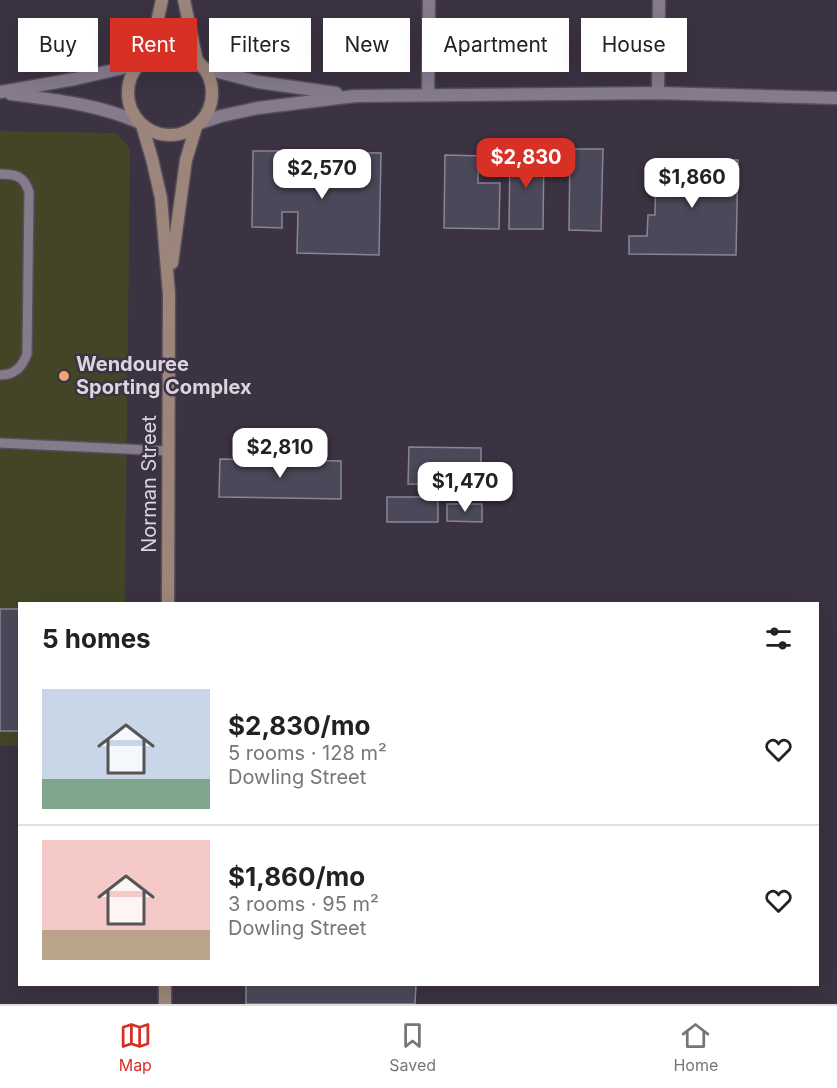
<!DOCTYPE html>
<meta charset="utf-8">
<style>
:root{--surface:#fff;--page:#f2f2f2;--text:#222;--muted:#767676;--line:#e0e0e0;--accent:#d93025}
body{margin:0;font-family:Inter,sans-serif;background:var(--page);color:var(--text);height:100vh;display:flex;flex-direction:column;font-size:22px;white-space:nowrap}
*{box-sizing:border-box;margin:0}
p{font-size:20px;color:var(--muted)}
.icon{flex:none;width:33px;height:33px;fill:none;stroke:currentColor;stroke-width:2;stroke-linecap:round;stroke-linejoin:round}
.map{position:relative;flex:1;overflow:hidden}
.side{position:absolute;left:18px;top:602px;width:801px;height:384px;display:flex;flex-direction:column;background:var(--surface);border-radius:0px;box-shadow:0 6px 24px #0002}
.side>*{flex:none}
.hud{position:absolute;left:18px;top:18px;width:801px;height:54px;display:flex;gap:12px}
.price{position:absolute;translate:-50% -51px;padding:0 14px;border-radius:12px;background:#fff;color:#222;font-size:20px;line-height:39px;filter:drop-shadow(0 2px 3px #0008)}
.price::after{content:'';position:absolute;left:50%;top:36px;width:18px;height:14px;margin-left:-9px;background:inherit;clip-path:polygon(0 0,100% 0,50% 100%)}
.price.current{background:var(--accent);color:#fff}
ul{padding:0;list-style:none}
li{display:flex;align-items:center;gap:18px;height:150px;padding:0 24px}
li+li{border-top:2px solid var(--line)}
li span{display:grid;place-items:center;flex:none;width:168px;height:120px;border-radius:0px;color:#555}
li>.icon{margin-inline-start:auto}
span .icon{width:72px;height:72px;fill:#fffc;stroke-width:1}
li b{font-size:26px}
h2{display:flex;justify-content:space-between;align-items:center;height:72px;padding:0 24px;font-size:26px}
.chip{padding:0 21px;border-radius:0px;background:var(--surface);box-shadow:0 6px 24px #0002;font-size:21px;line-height:54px}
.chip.current{background:var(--accent);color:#fff}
.tabs{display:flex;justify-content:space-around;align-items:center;height:84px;border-top:2px solid var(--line);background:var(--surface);font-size:16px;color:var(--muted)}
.tabs a{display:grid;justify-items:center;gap:3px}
.tabs .current{color:var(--accent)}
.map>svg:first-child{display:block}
</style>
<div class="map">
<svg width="837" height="1004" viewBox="0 0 837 1004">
<rect width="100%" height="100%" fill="#3b3242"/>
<polygon fill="#434526" points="0,131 116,133 130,148 125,603 20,603 19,746 0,746"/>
<g fill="#4b4859" stroke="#888598" stroke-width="1.5">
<polygon points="510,148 544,149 543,229 509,229"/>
<polygon points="570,149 603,149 601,231 569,230"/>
<polygon points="253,151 283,151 283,174 298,174 298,152 381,153 379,255 297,253 298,212 282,212 282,228 252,227"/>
<polygon points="445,155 485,156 485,165 478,165 478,183 500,183 499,229 444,228"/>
<polygon points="656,159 738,160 736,255 629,254 629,236 647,236 648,215 655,215"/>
<polygon points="409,447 481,448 481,485 408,484"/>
<polygon points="220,459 341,461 341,499 219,497"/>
<rect x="387" y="497" width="51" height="25"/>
<polygon points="447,504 482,504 482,522 447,521"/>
<rect x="0" y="609" width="20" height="122"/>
<polygon points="246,984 416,984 415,1004 246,1004"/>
</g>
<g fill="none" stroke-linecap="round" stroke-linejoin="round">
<defs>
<g id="service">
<path d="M 0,174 C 16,174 24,176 29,192 L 27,354 C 22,367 15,375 0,375"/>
<polyline points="0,443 168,451"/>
</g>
<g id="minor">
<polyline points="658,93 659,0"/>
<polyline points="428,95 429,0"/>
</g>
<g id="tertiary">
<polyline points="203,68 258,82 336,93"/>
<polyline points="0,92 75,79 140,64"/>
<path d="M 11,94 C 55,100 97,104 138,122"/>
<polyline points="200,123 221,116 258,108 355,96 658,93 837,98"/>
</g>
<g id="secondary">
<polyline points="184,0 197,61"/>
<circle cx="170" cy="93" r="42"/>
<polyline points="144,60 155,31 162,0"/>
<polyline points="142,125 152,159 161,198 169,294 168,603"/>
<polyline points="172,263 186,160 196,127"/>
<polyline points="165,1004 165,984"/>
</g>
</defs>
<use href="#service" stroke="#564e5b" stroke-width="12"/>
<use href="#minor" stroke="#564e5b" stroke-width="15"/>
<use href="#tertiary" stroke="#564e5b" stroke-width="15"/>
<use href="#secondary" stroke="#564e5b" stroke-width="15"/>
<use href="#service" stroke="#857b8d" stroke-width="9"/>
<use href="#minor" stroke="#857b8d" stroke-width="12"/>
<use href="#tertiary" stroke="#857b8d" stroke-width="12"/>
<use href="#secondary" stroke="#9c867b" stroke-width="12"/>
</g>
<circle fill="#efa377" stroke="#3b3242" stroke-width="2" cx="64" cy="376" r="6"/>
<g text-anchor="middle" stroke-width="5" stroke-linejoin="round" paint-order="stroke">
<g font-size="20" font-weight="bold" fill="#dbd5df" stroke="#3b3242" text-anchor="start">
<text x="76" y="371">Wendouree<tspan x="76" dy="23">Sporting Complex</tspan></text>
</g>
<g font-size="20" fill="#dbd5df" stroke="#3b3242">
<text transform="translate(149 484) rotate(-90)" y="7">Norman Street</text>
</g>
</g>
</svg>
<b class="price current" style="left:526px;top:189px">$2,830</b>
<b class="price" style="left:322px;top:200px">$2,570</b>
<b class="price" style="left:692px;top:209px">$1,860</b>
<b class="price" style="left:280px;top:479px">$2,810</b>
<b class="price" style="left:465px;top:513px">$1,470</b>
<div class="hud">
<a class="chip">Buy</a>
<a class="chip current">Rent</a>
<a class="chip">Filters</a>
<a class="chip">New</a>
<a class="chip">Apartment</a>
<a class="chip">House</a>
</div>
<section class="side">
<h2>5 homes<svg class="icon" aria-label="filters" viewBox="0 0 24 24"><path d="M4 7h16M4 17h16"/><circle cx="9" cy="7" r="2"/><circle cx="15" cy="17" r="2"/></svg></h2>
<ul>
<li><span style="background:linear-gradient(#c9d6e8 75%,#7fa58c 0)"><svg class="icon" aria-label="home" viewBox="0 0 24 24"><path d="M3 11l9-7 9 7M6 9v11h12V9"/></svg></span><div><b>$2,830/mo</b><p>5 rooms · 128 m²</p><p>Dowling Street</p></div><svg class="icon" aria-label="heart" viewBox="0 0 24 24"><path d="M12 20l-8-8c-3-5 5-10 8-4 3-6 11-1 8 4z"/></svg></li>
<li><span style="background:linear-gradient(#f6c9c9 75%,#b9a48a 0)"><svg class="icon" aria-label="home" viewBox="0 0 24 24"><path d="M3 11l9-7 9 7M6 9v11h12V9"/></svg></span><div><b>$1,860/mo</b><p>3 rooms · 95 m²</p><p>Dowling Street</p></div><svg class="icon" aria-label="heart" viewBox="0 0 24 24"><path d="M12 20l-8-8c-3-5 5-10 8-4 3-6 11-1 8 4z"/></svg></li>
</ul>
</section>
</div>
<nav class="tabs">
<a class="current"><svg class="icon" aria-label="map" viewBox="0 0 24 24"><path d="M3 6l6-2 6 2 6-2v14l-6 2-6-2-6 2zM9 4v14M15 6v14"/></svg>Map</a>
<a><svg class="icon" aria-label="saved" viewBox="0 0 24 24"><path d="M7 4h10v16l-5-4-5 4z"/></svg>Saved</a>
<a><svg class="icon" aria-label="home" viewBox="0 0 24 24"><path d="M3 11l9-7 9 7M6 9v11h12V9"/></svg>Home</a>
</nav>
